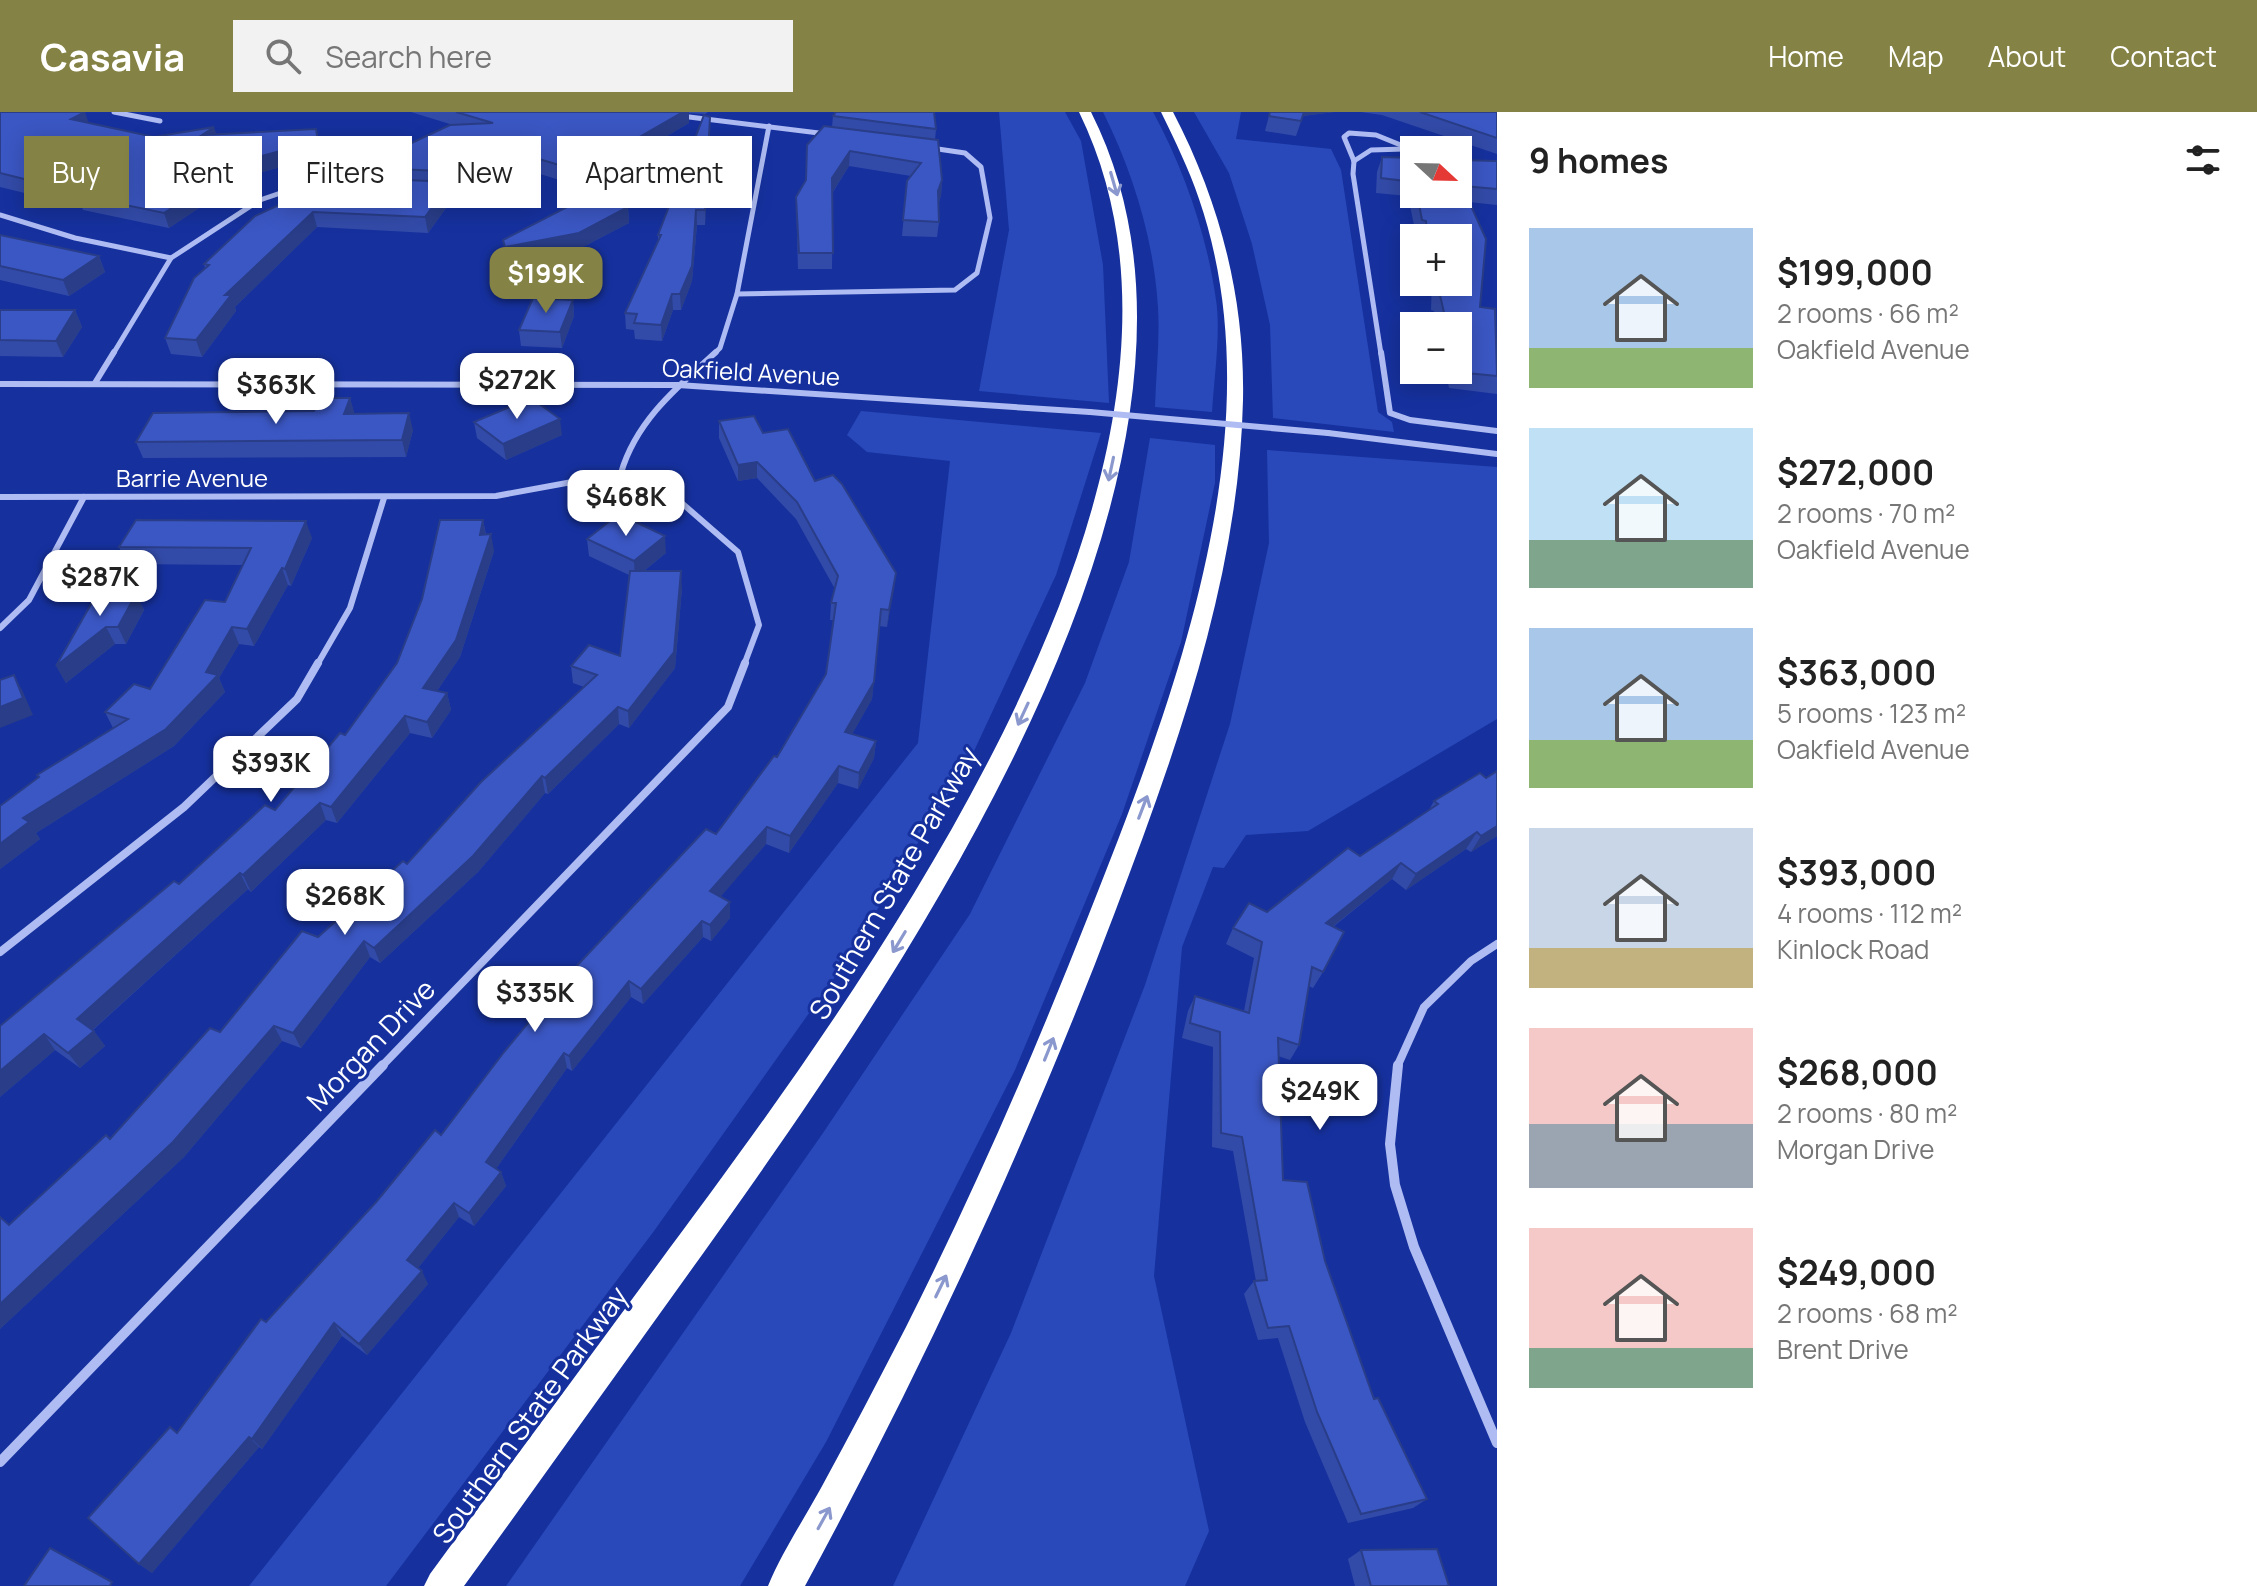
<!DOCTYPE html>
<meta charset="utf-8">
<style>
:root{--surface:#fff;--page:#f2f2f2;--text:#222;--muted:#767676;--accent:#858245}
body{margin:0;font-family:Manrope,sans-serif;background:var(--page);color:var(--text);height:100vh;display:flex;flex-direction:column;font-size:30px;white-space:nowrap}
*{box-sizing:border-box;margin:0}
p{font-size:26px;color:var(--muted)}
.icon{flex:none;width:44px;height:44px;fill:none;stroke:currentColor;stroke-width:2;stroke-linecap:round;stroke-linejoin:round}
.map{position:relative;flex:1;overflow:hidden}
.drawer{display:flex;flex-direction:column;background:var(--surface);width:760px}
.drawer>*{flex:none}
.guide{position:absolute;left:24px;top:24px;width:760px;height:72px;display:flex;gap:16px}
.needle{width:52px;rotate:112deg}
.buttons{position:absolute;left:1400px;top:24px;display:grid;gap:16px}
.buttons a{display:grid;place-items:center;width:72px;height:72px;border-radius:0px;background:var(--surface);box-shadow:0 4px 20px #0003;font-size:40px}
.price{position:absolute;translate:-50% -68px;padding:0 18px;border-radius:16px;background:#fff;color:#222;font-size:26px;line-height:52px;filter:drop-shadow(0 2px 4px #0008)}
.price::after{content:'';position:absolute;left:50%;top:48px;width:24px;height:18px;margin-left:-12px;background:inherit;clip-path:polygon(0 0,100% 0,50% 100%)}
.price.current{background:var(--accent);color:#fff}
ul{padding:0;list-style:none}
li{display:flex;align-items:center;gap:24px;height:200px;padding:0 32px}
li span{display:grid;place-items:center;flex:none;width:224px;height:160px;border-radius:0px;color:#555}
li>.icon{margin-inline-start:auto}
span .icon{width:96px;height:96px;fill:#fffc;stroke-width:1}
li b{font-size:34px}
h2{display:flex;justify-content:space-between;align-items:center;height:96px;padding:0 32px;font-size:34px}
.chip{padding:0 28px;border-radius:0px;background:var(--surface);box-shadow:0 4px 20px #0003;font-size:28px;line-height:72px}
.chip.current{background:var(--accent);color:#fff}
header{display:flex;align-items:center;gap:48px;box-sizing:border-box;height:112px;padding:0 40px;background:var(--accent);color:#fff}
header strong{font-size:38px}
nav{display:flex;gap:44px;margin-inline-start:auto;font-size:28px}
.search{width:560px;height:72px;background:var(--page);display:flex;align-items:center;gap:20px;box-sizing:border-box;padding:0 28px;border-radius:0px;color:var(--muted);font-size:30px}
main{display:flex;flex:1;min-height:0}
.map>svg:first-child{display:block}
</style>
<header>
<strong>Casavia</strong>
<div class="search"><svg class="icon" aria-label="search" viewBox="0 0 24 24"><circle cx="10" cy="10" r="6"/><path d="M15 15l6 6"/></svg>Search here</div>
<nav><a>Home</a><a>Map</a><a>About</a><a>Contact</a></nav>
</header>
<main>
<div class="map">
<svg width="1497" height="1474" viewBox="0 0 1497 1474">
<rect width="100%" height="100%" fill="#16319e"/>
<g fill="#2949bb">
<polygon points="999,0 1065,0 1081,29 1103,153 1109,291 979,279 1009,118"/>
<path d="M 1103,0 L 1153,0 C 1184,57 1207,123 1216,188 C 1221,219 1214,267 1212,300 L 1155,295 C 1156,262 1160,228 1158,196 C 1154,128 1133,60 1103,0 Z"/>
<polygon points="1194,0 1241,0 1236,27 1331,37 1341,58 1378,300 1392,310 1394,320 1273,306 1270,213 1252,132 1229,61"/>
<polygon points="861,299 1101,321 1056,463 974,639 844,852 654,1119 386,1474 249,1474 918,631 950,349 867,340 847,323"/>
<polygon points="1150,326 1215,333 1215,371 1181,530 1122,702 1015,958 826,1330 740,1474 506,1474 823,1021 970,802 1085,571 1129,450"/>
<polygon points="1267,338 1497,355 1497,607 1308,719 1246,723 1224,756 1213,755 1182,835 1154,1164 1209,1419 1185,1474 893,1474 1011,1221 1145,873 1230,612 1269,431"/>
</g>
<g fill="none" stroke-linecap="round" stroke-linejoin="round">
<g stroke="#aebcf3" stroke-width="5">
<polyline points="114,0 160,9"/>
<polyline points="681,4 827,22"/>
<polyline points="1354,49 1353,62 1381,242"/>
<polyline points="1354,49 1344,25 1349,21 1376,23 1413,38"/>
<polyline points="1354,49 1371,38 1405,37"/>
<polyline points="443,80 509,92"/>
<polyline points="0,103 75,126 171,146"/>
<polyline points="737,182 955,178 977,161 990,106 981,55 965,41 931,36"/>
<polyline points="113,242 171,146 260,88 304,73 330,74"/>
<polyline points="714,242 720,236 737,182 769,14"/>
</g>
<g stroke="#aebcf3" stroke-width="6">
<polyline points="1381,240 1390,301 1410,308 1497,319"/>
<polyline points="95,271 114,240"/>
<polyline points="0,272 678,273 1090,300"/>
<polyline points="1328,321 1497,342"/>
<polyline points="621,361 669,380 738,440 759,513 744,553"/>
<path d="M 0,385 L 496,384 L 621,361 C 636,309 677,275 716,240"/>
<polyline points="0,516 29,488 84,385"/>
<polyline points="317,553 350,496 384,386"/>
</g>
<g stroke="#aebcf3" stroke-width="8">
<polyline points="0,840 184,695 297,587 318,551"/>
<polyline points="381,955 728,595 745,551"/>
<polyline points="1397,955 1424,895 1471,849 1497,832"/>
</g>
<g stroke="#aebcf3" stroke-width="10">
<polyline points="1398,953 1390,1032 1395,1073 1414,1135 1497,1331"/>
<polyline points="0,1350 383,953"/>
</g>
<g fill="#fff" fill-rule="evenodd">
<path d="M 1079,0 L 1091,0 C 1268,350 891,878 694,1154 C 617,1261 541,1368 464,1474 L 424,1474 L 430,1462 C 506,1358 582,1255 658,1152 C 861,878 1253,355 1079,0 Z"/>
<path d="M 1161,0 L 1173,0 C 1220,90 1245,186 1243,288 C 1239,465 1177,636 1115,800 C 1027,1032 923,1256 805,1474 L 768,1474 C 782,1440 803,1409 821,1376 C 850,1323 878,1269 906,1215 C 974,1080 1034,942 1089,802 C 1174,587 1278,318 1199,87 C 1189,57 1175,29 1161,0 Z"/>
</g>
<polyline stroke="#aebcf3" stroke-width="6" points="1090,300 1328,321"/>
</g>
<g fill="#334ba8">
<polygon points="0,0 89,11 154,25 316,17 322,44 247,64 169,116 83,98 82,95 0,75"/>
<polygon points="411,0 708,0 705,2 689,1 689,11 611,57 628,95 629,111 581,136 508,151 503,128 598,80 540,62 489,57 485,62 472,61 461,75 452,75 454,85 428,121 317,115 235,195 236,199 202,245 171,242 165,226 205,156 204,152 362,66 360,55 453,13"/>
<polygon points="1270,0 1334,0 1303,4 1296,24 1265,19"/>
<polygon points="1361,0 1497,0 1497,42 1382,3"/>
<polygon points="833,4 936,17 935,28 942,68 941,84 939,90 939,110 937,125 902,124 907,69 911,64 849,54 833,80 832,157 798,157 796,85 806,69 832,15"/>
<polygon points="710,19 705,113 697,113 692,169 681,198 673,198 662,229 635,227 634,218 626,217 625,201 658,129 658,123"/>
<polygon points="1382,45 1414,46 1414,82 1458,82 1458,48 1497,49 1497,93 1469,90 1480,195 1497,228 1497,282 1449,276 1445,258 1458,258 1458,214 1437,214 1434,199 1431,198 1432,170 1458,170 1458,126 1420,126 1420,124 1416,123 1408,84 1376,81 1377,60"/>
<polygon points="0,123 99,144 105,160 69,184 0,168"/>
<polygon points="573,188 574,204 562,236 521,234 519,218"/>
<polygon points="0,198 75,198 82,215 63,245 0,244"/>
<polygon points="350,286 354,302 413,318 406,345 143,346 136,330 314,299"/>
<polygon points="719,309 763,321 815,369 896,461 887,515 879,514 872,587 852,622 876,629 874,646 858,677 838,671 789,741 766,732 720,785 730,790 730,806 711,829 703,825 643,892 631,885 572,959 567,956 496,1057 501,1060 506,1074 474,1114 459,1105 418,1156 428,1172 367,1243 342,1224 262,1337 259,1335 152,1461 139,1452 177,1321 266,1210 441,1023 716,722 777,645 826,562 833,508 830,508 831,491 835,477 796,407 757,366 738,369 719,326"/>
<polygon points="474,310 562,323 506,348 477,326"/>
<polygon points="483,408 486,422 494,439 460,545 437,579 447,581 451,598 432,626 410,621 337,711 326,708 251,780 248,777 93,918 105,934 80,956 55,938 0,985 0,914 179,772 275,698 345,623 397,551"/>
<polygon points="312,426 291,474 288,473 254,534 239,532 219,566 225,580 174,634 36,721 40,727 0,757 0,694 39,665 37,663 113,616 105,600 150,577 225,490 243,453 126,452 119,435"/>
<polygon points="587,427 666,441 644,459 682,476 675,556 629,616 619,612 548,682 545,681 478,760 380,851 370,845 301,936 282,929 184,1045 0,1217 0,1105 9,1113 110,1027 318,825 407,752 584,575 573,571 571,554 620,544 629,463 589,444"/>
<polygon points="136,482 144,498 126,532 115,532 66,571 56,553"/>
<polygon points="1434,689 1497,724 1471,740 1466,737 1406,778 1392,767 1333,815 1323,860 1313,876 1309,874 1299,933 1290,948 1278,944 1283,1068 1325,1149 1374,1287 1427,1387 1413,1396 1348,1411 1305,1310 1278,1226 1258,1228 1244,1182 1254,1169 1256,1169 1233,1039 1212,1035 1213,935 1182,926 1188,899 1195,884 1244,899 1254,846 1226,832 1233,816 1267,800 1360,744 1429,698"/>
<polygon points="1361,1438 1449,1474 1355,1474 1348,1447"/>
</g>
<g fill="#293d88">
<polygon points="85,0 90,15 71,7"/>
<polygon points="683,0 689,0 689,11 606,60 605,45"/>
<polygon points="1304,0 1334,0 1303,4 1296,24"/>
<polygon points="710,5 710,19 705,113 705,98"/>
<polygon points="214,15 219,30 202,23"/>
<polygon points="316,17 322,44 247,64 169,116 164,101 243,49"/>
<polygon points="850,39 849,54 832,81 832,66"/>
<polygon points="487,42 489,57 485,62 483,47"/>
<polygon points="469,46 472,61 461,75 458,60"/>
<polygon points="942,68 941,84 937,94 938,79"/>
<polygon points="451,70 454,85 428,121 425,105"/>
<polygon points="628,95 629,111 581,136 508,151 505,135"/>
<polygon points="696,98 697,113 692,169 681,198 680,182"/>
<polygon points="313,100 317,115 235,195 236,199 202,245 196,228 225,183"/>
<polygon points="99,144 105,160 69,184 63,168"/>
<polygon points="672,182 673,198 662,229 661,213"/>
<polygon points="573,188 574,204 562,236 560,220"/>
<polygon points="75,198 82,215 63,245 56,229"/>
<polygon points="350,286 355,303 344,302"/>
<polygon points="409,301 413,318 406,345 402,328"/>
<polygon points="560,307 562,323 506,348 503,332"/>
<polygon points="757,350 757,366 738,369 738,353"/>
<polygon points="483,408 486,425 480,423"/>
<polygon points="306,409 312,426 291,474 285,457"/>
<polygon points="491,422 494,439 460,545 428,592 423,576"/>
<polygon points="665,424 666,441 635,466 634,449"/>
<polygon points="282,456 288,473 254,534 247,517"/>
<polygon points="681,459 682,476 675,556 629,616 628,599"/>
<polygon points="896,461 894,478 887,515 889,498"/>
<polygon points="136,482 144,498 126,532 118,515"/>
<polygon points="106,515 115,532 66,571 56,554"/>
<polygon points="232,515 239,532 219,566 225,580 174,634 36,721 40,727 0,757 0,732 23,706 206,560"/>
<polygon points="14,563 23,580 33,603 0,616 0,595"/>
<polygon points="874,570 872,587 844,637 845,620"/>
<polygon points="447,581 451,598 432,626 427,610"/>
<polygon points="618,595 619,612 548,682 545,666"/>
<polygon points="405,604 410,621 337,711 331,695"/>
<polygon points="876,629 874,646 858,677 859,661"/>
<polygon points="839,654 838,671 789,741 790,724"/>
<polygon points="542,664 545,681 478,760 380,851 374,836"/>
<polygon points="320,691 326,708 251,780 243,763"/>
<polygon points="1497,714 1497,724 1471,740 1481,724"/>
<polygon points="767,715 766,732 711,796 710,779"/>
<polygon points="1477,720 1466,737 1406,778 1416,762"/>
<polygon points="1401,751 1392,767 1317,827 1326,811"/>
<polygon points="240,761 248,777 88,922 77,907"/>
<polygon points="730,790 730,806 711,829 710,813"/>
<polygon points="702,809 703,825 643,892 641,877"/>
<polygon points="364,829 370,845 301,936 293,921"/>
<polygon points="629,869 631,885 572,959 569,944"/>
<polygon points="274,914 282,929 184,1045 0,1217 0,1192"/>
<polygon points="94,919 105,934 80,956 68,941"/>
<polygon points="44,922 55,938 0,985 0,959"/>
<polygon points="564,941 567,956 491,1064 486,1050"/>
<polygon points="501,1060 506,1074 474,1114 469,1101"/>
<polygon points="454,1091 459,1105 414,1161 407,1148"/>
<polygon points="422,1159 428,1172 367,1243 359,1232"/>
<polygon points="334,1211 342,1224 262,1337 252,1327"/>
<polygon points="249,1325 259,1335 152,1461 139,1452"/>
</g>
<g fill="#3b57c3" stroke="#293d88" stroke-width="2">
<polygon points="0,0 85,0 71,7 154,25 214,15 202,23 316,17 318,29 243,49 164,101 77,83 80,81 0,61"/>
<polygon points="456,0 683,0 605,45 628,95 579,121 505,135 503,128 616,70 539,47 487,42 483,47 469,46 458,60 360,55 450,13 493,11"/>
<polygon points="836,0 934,0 936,17 833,4"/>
<polygon points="1270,0 1304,0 1301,9 1269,4"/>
<polygon points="1420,0 1497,0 1497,26"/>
<polygon points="704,3 710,5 705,98 696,98 692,154 680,182 672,182 661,213 634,211 637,202 625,201 661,123 658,123"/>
<polygon points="824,14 938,28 942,68 938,79 939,110 903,108 907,69 921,51 850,39 832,66 833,141 799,141 796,85 806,68 807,33"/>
<polygon points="1382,45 1414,46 1414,70 1381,66"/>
<polygon points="1458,48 1497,49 1497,77 1462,74 1486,127 1480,195 1495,197 1497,264 1456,260 1456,258 1458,258 1458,214 1447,214 1440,183 1437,183 1438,170 1458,170 1458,126 1427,126 1426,109 1422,108 1417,82 1458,82"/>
<polygon points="339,65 451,70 425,105 313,100 225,183 231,183 196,228 165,226 194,166 209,153 204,152 255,104"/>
<polygon points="0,123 99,144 63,168 0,154"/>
<polygon points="533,186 573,188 560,220 519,218"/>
<polygon points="0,198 75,198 56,229 0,228"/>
<polygon points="320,286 350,286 344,302 409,301 402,328 136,330 153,301 314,299"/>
<polygon points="531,286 560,307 503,332 474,310"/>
<polygon points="754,304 763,321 788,317 815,369 833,363 842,372 896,461 889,498 881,497 874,570 845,620 876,629 859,661 839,654 790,724 767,715 710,779 730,790 710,813 702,809 641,877 629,869 569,944 564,941 486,1050 501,1060 469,1101 454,1091 407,1148 422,1159 359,1232 334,1211 252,1327 249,1325 139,1452 88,1406 170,1315 177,1321 261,1207 266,1210 377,1089 435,1018 441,1023 504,940 570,861 706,717 716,722 774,644 777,645 826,562 836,491 831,491 838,464 797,390 757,350 738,353 719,309"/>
<polygon points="619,402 665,424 634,449 587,427"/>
<polygon points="136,408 306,409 285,457 282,456 247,517 232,515 206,560 218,563 166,617 23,706 29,710 0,732 0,694 39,665 37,663 128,607 105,600 134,572 150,577 205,488 225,490 251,436 119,435"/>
<polygon points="440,408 483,408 480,423 491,422 456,528 423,576 447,581 427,610 405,604 331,695 320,691 243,763 240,761 77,907 94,919 68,941 44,922 0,959 0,914 174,769 179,772 265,693 275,698 340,621 345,623 397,551 422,487"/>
<polygon points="630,459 681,459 674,540 628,599 618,595 545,666 542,664 473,744 374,836 364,829 293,921 274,914 173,1030 0,1192 0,1105 9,1113 106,1023 110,1027 210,916 220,920 302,819 318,825 403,749 407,752 481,670 597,563 571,554 589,533 620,544"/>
<polygon points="99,478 136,482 118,515 106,515 56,554"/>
<polygon points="14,563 23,586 0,595 0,568"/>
<polygon points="1497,659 1497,714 1481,724 1477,720 1416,762 1401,751 1326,811 1344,820 1323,860 1312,855 1299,933 1278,926 1283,1068 1307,1070 1325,1149 1374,1287 1378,1286 1427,1387 1361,1402 1317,1300 1289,1214 1268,1216 1254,1169 1267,1168 1242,1025 1221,1021 1220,920 1190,911 1195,884 1249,901 1262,830 1233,816 1249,791 1267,800 1348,736 1360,744 1438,692 1434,689 1480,661 1486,666"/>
<polygon points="50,1436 112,1470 110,1474 24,1474"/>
<polygon points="1437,1437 1449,1474 1371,1474 1361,1438"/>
</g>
<defs><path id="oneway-shaft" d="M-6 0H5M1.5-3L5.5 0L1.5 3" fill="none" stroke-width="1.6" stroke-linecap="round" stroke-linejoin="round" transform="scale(2)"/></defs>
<g stroke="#8a98ce">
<use href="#oneway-shaft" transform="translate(1114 72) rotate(74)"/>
<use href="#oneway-shaft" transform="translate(1111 357) rotate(102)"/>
<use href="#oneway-shaft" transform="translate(1023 602) rotate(115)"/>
<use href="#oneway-shaft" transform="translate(1143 695) rotate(-69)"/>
<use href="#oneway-shaft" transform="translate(899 830) rotate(121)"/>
<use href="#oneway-shaft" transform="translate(1049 937) rotate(-68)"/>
<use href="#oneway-shaft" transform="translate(941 1174) rotate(-64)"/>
<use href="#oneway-shaft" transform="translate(824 1406) rotate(-61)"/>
</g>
<g text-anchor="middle" stroke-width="6" stroke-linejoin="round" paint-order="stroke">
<g font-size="24" fill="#fff" stroke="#16319e">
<text transform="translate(751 261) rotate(3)" y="8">Oakfield Avenue</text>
<text x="192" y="375">Barrie Avenue</text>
</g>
<g font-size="28" fill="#fff" stroke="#16319e">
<text transform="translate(894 771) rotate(-60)" y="10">Southern State Parkway</text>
<text transform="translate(371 933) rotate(-46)" y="10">Morgan Drive</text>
<text transform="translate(530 1303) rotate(-54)" y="10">Southern State Parkway</text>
</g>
</g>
</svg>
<div class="buttons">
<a><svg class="needle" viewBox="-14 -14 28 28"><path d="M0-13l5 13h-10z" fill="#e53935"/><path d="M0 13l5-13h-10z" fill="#767676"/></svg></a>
<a>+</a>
<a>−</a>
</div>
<b class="price current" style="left:546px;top:203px">$199K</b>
<b class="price" style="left:517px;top:309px">$272K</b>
<b class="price" style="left:276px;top:314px">$363K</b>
<b class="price" style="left:626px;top:426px">$468K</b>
<b class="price" style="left:100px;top:506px">$287K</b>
<b class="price" style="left:271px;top:692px">$393K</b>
<b class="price" style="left:345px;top:825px">$268K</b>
<b class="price" style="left:535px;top:922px">$335K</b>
<b class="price" style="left:1320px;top:1020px">$249K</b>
<div class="guide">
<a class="chip current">Buy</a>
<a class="chip">Rent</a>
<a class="chip">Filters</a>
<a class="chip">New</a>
<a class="chip">Apartment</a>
</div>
</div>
<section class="drawer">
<h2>9 homes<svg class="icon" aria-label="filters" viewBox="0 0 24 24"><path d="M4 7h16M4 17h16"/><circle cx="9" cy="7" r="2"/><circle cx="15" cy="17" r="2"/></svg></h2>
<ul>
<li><span style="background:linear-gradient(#a9c7e8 75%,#8fb573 0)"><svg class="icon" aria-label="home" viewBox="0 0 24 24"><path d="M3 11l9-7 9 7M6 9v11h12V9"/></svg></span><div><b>$199,000</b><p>2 rooms · 66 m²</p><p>Oakfield Avenue</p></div></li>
<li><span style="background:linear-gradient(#bfe0f5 70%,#7fa58c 0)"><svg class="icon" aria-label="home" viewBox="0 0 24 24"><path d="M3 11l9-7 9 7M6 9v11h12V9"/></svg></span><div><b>$272,000</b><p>2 rooms · 70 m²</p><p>Oakfield Avenue</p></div></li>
<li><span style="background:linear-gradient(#a9c7e8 70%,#8fb573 0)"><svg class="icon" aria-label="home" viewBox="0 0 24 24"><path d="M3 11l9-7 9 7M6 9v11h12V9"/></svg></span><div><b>$363,000</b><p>5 rooms · 123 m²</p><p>Oakfield Avenue</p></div></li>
<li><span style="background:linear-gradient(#c9d6e8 75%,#c2b280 0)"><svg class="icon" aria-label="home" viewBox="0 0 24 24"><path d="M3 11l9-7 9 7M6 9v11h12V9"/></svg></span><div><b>$393,000</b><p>4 rooms · 112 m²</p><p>Kinlock Road</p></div></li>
<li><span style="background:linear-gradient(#f6c9c9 60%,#9aa5b1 0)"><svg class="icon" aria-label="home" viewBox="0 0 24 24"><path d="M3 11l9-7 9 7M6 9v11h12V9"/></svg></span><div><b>$268,000</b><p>2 rooms · 80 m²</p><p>Morgan Drive</p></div></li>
<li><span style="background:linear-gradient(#f6c9c9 75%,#7fa58c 0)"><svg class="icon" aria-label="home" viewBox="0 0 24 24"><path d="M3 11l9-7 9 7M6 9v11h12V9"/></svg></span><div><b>$249,000</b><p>2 rooms · 68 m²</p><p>Brent Drive</p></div></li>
</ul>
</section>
</main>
